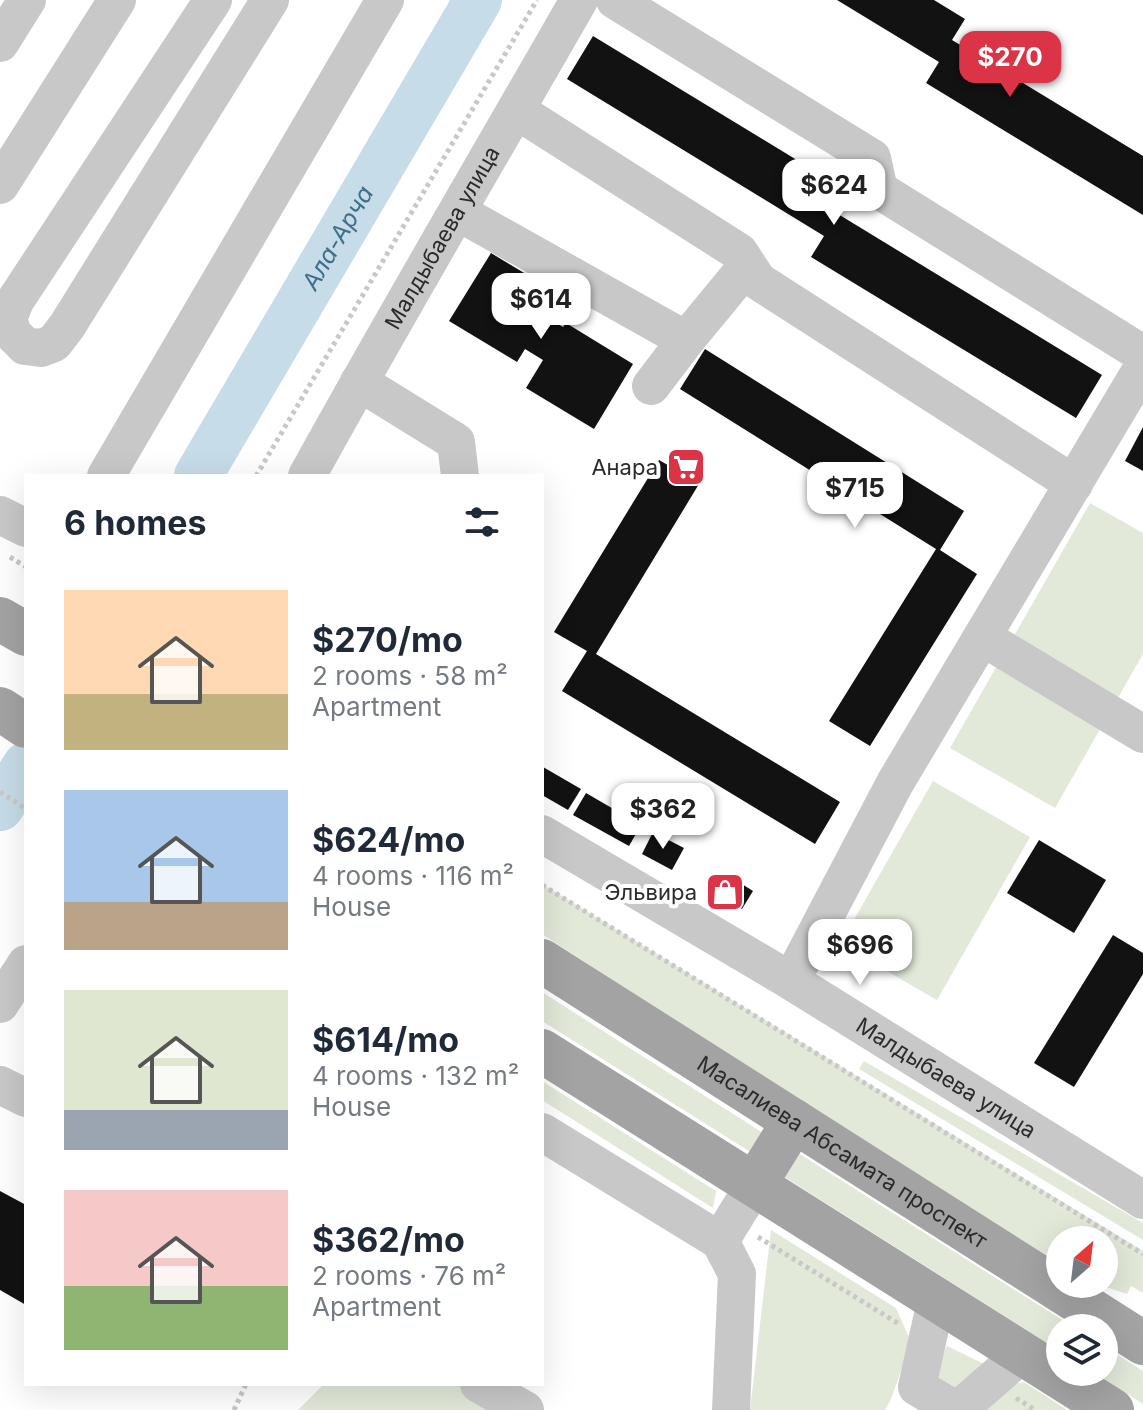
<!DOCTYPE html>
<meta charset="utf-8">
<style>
:root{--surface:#fff;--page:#f2f2f3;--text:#1f2937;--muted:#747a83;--accent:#dc3447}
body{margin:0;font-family:Inter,sans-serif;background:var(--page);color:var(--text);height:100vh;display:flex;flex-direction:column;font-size:30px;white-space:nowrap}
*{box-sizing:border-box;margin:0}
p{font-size:26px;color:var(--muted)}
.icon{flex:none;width:44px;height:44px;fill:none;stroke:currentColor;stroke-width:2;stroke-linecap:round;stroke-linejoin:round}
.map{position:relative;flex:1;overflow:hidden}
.panel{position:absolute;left:24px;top:474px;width:520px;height:912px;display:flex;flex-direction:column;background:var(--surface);border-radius:0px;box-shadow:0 8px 32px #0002}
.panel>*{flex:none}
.needle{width:52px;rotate:28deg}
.controls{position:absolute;left:1046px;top:1226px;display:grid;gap:16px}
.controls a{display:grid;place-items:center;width:72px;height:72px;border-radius:50%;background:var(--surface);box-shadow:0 8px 32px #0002;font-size:40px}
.price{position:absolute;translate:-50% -68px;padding:0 18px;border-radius:16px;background:#fff;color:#222;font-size:26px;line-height:52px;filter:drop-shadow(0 2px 4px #0008)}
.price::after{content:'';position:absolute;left:50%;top:48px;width:24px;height:18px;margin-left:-12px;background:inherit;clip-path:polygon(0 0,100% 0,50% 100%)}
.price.on{background:var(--accent);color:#fff}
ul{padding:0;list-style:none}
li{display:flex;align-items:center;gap:24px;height:200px;padding:0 40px}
li span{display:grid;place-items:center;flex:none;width:224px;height:160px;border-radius:0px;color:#555}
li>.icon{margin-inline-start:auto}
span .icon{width:96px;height:96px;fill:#fffc;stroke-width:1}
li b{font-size:34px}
h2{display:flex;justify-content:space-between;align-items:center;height:96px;padding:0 40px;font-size:34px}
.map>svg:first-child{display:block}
</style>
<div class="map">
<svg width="1143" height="1410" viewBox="0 0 1143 1410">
<rect width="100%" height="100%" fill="#fff"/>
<g fill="#e2e9d9">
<polygon points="1090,503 1143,533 1143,654 1055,808 950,748"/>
<polygon points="933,781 1030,837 937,1000 840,944"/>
<polygon points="542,884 1143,1251 1143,1293 1131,1286 1127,1294 1097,1284 1104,1284 1104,1240 1060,1240 1060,1271 542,934"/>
<polygon points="542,992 763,1133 752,1153 542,1021"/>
<polygon points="864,1061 1143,1223 1143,1240 859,1069"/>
<polygon points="542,1081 716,1191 713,1208 542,1100"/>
<polygon points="798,1153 1075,1328 1060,1328 1060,1351 783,1176"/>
<polygon points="771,1230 896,1308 911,1342 891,1399 885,1410 750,1410"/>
<polygon points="947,1346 984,1364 951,1394 928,1383"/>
<polygon points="1104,1346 1143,1371 1143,1404 1093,1372 1104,1372"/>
<polygon points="1024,1382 1067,1410 984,1410 999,1387"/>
<polygon points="324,1384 479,1384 521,1410 298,1410"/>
</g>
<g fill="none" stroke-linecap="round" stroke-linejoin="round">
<g stroke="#c6dce8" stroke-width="48">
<path id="s1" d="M 198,476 L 478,0"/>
<polyline points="0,807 26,766"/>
</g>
</g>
<g fill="#121212">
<polygon points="837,0 934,0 965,19 952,40 1143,156 1143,215 926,83 939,62"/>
<polygon points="593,36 851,193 838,214 1102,375 1076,418 811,257 824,236 567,79"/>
<polygon points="491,253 559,294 545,316 563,327 566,323 633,364 594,429 526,388 543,360 525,349 517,362 449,321"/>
<polygon points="705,349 964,511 940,550 977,574 870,746 829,721 936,549 680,389"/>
<polygon points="1143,427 1143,471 1125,461"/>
<polygon points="681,455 698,466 690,479 699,484 596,654 840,802 815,844 562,691 587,651 554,632 659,460 673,468"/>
<polygon points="543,767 581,789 568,810 542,795"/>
<polygon points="586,793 641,825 629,846 573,815"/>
<polygon points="653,832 684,848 672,870 642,854"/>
<polygon points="1039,840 1106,880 1074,933 1007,893"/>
<polygon points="726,874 753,891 742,909 715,892"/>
<polygon points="1113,935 1143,953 1143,974 1074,1087 1034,1063"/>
<polygon points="0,1191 26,1205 26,1305 0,1290"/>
</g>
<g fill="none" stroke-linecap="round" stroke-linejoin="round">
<g stroke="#c8c8c8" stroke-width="5" stroke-dasharray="4 4" stroke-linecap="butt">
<polyline points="256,476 537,0"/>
<polyline points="10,557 26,567"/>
<polyline points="0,792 26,809"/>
<polyline points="542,885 1143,1254"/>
<polyline points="758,1237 899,1324"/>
<polyline points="1016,1398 1035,1410"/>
<polyline points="234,1410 246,1384"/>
</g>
<g stroke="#c8c8c8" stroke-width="38">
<polyline points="213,0 15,301 8,319 13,334 25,346 41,348 54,343 67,326 270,0"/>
<polyline points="615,0 872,158 879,190 1143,354"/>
<polyline points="0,43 27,0"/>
<polyline points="516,110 739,252 758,281 1074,484"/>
<polyline points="0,185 117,0"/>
<polyline points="458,212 686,340 651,386"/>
<polyline points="686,340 747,266"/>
<polyline points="359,382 456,442 460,476"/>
<polyline points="106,476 385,0"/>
<path id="s2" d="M 307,476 C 395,316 488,159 579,0"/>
<polyline points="0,515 26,528"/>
<polyline points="982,637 1143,734"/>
<path id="s3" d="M 542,834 L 791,981 L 1143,1200"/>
<polyline points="791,981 895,783 1143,367"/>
<polyline points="0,1004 26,964"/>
<polyline points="0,1085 26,1098"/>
<polyline points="542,1132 720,1241"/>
<polyline points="936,1301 917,1387 956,1410"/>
<polyline points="479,1384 525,1410"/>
<polyline points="731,1410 737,1274 720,1241 755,1184"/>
<polyline points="958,1410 1022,1354"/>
</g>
<g stroke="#a3a3a3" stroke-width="44">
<polyline points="0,619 26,634"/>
<polyline points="0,709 26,726"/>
<path id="s4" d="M 542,961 L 1143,1343"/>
<polyline points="542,1051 1112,1410"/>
<polyline points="755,1184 794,1121"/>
</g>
</g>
<defs>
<symbol id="supermarket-square" viewBox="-11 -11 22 22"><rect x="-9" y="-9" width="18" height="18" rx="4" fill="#dc3447" stroke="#fff"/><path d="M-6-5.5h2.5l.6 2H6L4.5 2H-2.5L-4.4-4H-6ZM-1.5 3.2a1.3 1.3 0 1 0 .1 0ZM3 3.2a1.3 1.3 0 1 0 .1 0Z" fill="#fff"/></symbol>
<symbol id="shop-square" viewBox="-11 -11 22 22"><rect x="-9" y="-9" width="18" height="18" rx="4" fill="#dc3447" stroke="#fff"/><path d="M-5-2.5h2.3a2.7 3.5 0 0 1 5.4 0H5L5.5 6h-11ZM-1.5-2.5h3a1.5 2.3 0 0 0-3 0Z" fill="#fff"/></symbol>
</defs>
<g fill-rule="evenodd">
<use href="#supermarket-square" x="664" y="445" width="44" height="44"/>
<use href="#shop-square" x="703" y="870" width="44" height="44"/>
</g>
<g text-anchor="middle" stroke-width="8" stroke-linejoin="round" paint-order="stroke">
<g font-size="22" fill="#2b2b2b" stroke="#fff">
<text dy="8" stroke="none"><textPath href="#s2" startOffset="274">Малдыбаева улица</textPath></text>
<text dy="8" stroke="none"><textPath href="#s3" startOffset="472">Малдыбаева улица</textPath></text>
<text dy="8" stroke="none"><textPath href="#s4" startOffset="356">Масалиева Абсамата проспект</textPath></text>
</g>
<g font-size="22" fill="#2b2b2b" stroke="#fff" text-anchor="end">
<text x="658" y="475">Анара</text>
<text x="697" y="900">Эльвира</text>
</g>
<g font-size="24" font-style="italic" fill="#3e6f89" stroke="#fff">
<text dy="8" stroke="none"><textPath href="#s1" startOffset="276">Ала-Арча</textPath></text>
</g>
</g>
</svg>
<div class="controls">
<a><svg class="needle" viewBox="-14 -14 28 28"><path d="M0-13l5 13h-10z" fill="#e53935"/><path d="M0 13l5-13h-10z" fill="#747a83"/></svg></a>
<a><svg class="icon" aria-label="layers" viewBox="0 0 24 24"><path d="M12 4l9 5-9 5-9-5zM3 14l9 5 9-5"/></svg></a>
</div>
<b class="price on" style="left:1010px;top:99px">$270</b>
<b class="price" style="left:834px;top:227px">$624</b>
<b class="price" style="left:541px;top:341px">$614</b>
<b class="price" style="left:855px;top:530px">$715</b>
<b class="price" style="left:663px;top:851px">$362</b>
<b class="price" style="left:860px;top:987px">$696</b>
<section class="panel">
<h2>6 homes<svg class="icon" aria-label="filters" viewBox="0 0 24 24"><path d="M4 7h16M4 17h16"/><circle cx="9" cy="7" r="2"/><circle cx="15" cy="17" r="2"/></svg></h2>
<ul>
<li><span style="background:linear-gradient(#ffd9b3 65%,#c2b280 0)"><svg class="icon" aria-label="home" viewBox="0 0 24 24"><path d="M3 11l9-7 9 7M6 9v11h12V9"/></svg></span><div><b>$270/mo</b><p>2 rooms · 58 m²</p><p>Apartment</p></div></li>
<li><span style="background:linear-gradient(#a9c7e8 70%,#b9a48a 0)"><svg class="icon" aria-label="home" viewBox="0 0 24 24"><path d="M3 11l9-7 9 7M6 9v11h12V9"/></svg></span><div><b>$624/mo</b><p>4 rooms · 116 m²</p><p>House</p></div></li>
<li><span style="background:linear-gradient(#dfe7d0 75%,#9aa5b1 0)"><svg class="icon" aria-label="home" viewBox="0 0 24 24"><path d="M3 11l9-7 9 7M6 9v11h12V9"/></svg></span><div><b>$614/mo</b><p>4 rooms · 132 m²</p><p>House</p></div></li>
<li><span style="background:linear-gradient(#f6c9c9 60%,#8fb573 0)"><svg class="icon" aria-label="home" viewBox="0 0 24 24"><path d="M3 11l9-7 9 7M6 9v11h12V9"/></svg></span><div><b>$362/mo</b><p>2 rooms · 76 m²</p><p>Apartment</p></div></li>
</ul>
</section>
</div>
